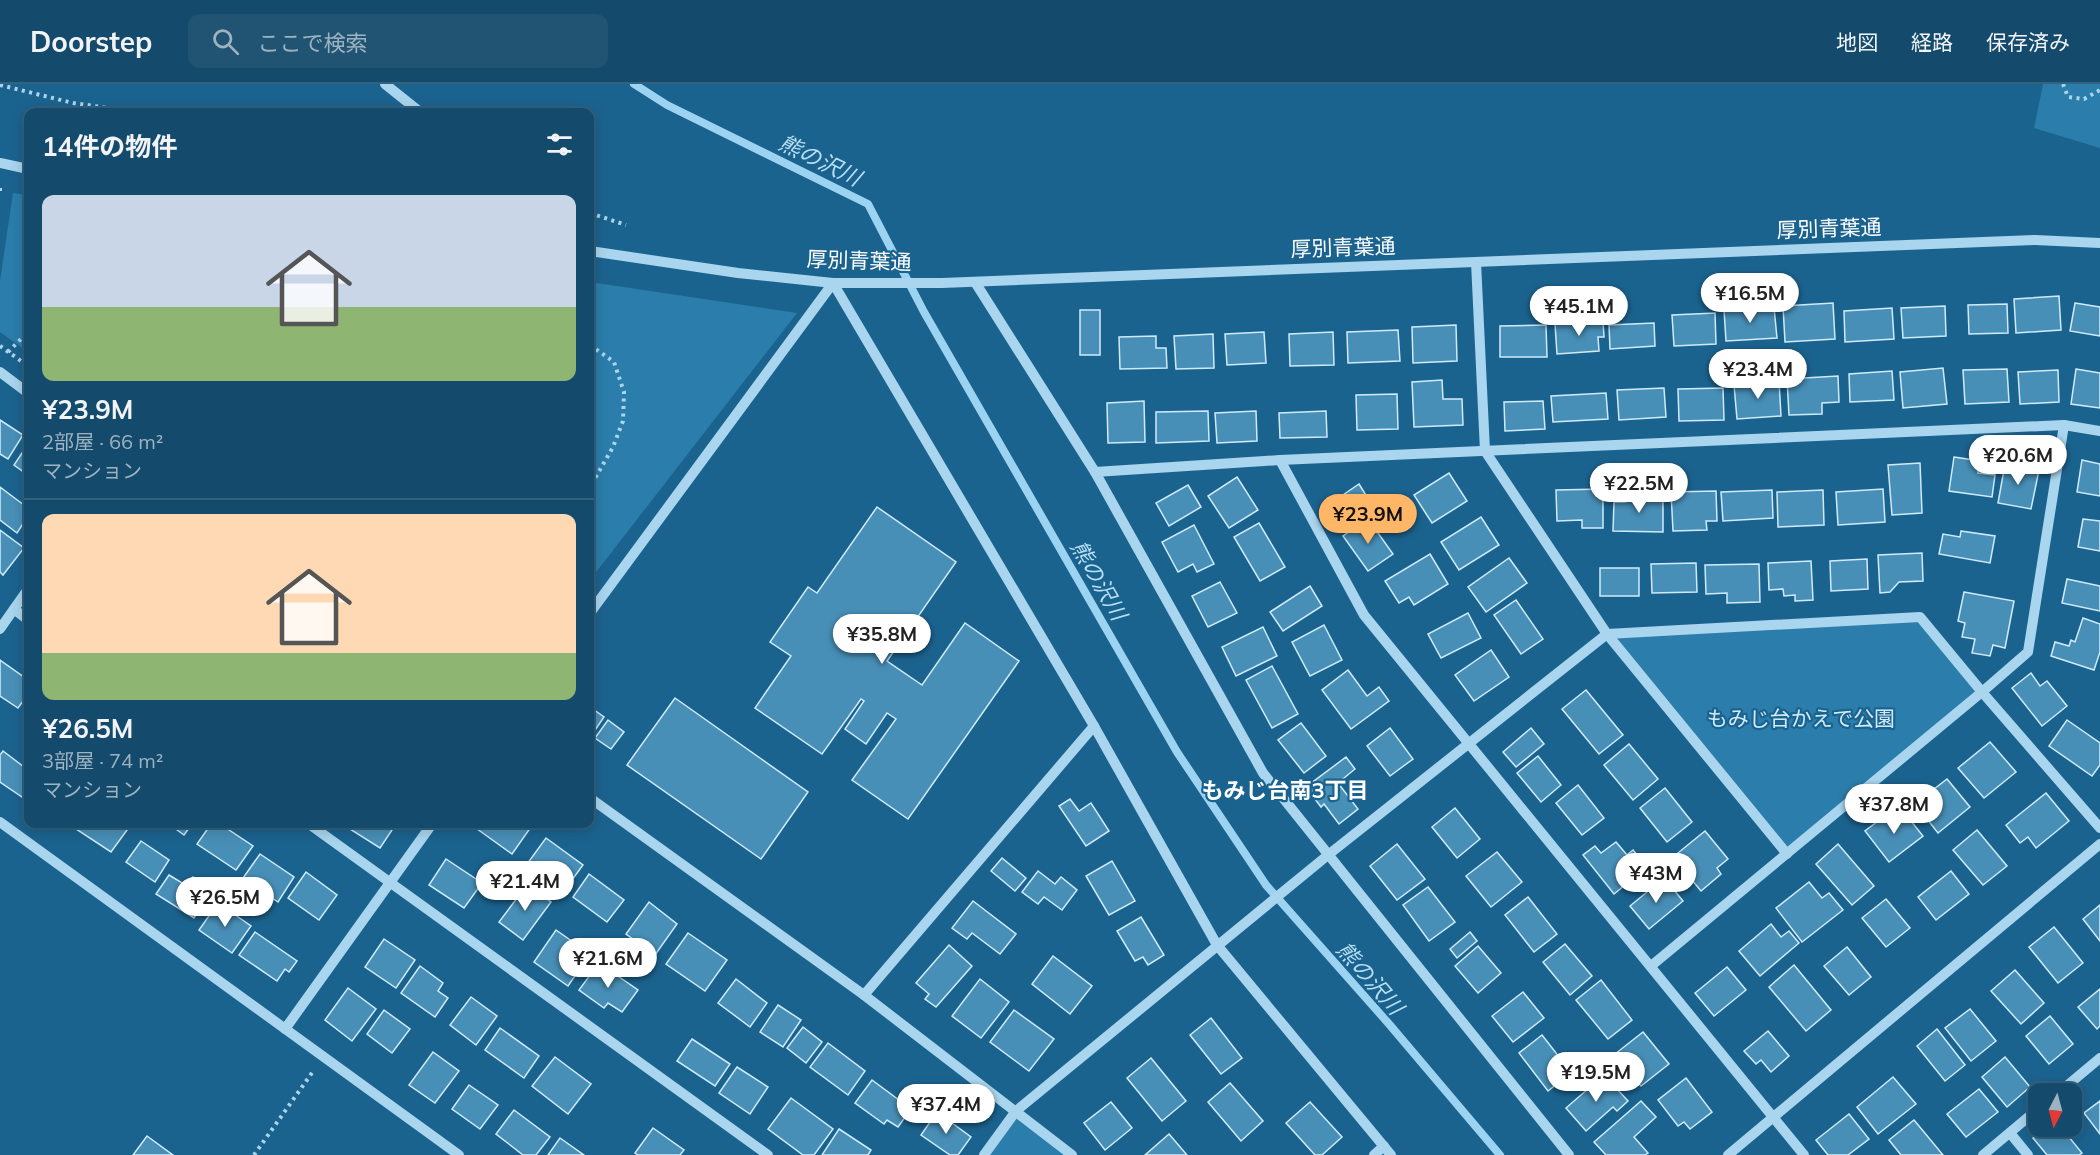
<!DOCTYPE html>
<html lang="ja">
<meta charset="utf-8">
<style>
:root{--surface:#144a6b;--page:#215473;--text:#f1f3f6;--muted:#9db3c1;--line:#33627e;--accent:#ffb767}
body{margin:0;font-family:Mulish,"Noto Sans JP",sans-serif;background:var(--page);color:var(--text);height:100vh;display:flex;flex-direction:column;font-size:22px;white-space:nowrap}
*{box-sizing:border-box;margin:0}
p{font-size:20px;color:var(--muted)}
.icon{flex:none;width:33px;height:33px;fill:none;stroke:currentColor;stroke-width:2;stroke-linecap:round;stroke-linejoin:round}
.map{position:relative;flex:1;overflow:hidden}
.sheet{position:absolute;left:24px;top:24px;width:570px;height:720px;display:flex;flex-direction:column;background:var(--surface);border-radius:12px;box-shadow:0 3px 15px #0003,0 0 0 2px var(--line)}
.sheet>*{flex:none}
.needle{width:39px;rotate:186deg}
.buttons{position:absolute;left:2028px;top:999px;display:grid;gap:12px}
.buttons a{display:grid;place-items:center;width:54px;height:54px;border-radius:12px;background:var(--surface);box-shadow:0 3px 15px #0003,0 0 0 2px var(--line);font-size:30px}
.price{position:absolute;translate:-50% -51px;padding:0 14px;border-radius:21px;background:#fff;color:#222;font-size:20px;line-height:39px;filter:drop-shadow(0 2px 3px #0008)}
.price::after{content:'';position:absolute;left:50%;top:36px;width:18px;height:14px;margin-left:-9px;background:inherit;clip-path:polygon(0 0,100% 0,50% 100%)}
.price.current{background:var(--accent);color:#111}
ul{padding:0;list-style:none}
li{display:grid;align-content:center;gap:12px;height:318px;padding:0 18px}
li+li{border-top:2px solid var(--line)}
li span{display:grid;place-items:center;height:186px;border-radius:12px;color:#555}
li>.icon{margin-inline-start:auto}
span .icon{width:108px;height:108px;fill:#fffc;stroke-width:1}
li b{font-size:26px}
h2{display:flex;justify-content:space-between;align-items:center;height:72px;padding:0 18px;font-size:26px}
header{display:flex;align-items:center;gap:36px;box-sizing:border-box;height:84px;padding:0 30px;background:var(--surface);border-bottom:2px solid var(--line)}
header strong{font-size:28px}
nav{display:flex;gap:33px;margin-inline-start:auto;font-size:21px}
.search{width:420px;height:54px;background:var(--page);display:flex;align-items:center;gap:15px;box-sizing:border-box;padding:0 21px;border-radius:12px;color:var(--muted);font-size:22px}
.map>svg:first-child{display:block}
</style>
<header>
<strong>Doorstep</strong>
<div class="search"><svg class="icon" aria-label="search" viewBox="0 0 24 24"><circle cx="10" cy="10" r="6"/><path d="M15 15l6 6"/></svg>ここで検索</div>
<nav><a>地図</a><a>経路</a><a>保存済み</a></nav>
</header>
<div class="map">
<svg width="2100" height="1071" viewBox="0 0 2100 1071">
<rect width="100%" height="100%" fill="#1b638f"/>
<g fill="#2b7dab">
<polygon points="2043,0 2100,0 2100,64 2034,44"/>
<polygon points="13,109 28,111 28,268 0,248 0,197"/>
<polygon points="590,198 797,229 590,496"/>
<polygon points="1920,533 1982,608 1787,770 1607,550"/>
<polygon points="1016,1027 1072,1071 984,1071"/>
</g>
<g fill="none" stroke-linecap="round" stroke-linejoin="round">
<polyline stroke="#9cd3f0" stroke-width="8" points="634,0 667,21 868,120 924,228 1177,668 1266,801 1389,940 1500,1071"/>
</g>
<g fill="#488fb8" stroke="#cfebfa" stroke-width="1.5">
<polygon points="2059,212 2061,246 2016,249 2014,215"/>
<polygon points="1833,219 1835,255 1785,258 1783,222"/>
<polygon points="2075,219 2100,223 2100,252 2070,247"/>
<polygon points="2007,220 2008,249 1969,250 1968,221"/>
<polygon points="1945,222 1946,252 1903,254 1901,224"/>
<polygon points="1774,223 1777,254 1726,257 1724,226"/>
<polygon points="1892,224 1894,255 1845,258 1844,227"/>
<rect x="1080" y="226" width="20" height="45"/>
<polygon points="1715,229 1716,260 1674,262 1672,231"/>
<polygon points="1603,237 1604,253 1598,253 1599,267 1557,270 1555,240"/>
<polygon points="1654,239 1655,262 1610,265 1609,241"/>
<polygon points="1456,241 1457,277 1413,279 1412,243"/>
<polygon points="1546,241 1547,273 1500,273 1500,242"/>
<polygon points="1398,246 1400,277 1348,279 1347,248"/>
<polygon points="1264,248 1266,279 1227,281 1225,250"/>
<polygon points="1333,248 1334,281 1290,282 1289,250"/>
<polygon points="1213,250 1214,284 1176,285 1174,252"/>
<polygon points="1156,252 1156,264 1166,264 1167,284 1120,285 1119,253"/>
<polygon points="1943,284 1947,320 1903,324 1900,288"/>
<polygon points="2007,285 2009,318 1965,320 1963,286"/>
<polygon points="2076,285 2100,289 2100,324 2071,320"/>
<polygon points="2058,286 2059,318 2020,320 2018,288"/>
<polygon points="1892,287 1894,316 1850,318 1849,290"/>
<polygon points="1838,292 1839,318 1822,319 1822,330 1789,331 1787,295"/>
<polygon points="1442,296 1443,315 1462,315 1463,341 1414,343 1412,298"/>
<polygon points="1779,297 1781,332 1737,335 1734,301"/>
<polygon points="1664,304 1666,333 1619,336 1617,306"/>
<polygon points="1723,304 1724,336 1679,337 1678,305"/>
<polygon points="1606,309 1608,335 1553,338 1551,312"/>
<polygon points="1397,310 1398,345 1357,346 1356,311"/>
<polygon points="1144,317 1145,358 1108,359 1107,319"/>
<polygon points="1543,317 1545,345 1505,347 1504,318"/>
<polygon points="1208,327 1209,357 1156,359 1156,328"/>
<polygon points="1256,327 1257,357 1217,359 1215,329"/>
<polygon points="1326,327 1327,353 1280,354 1279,329"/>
<polygon points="0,336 23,351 8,375 0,370"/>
<polygon points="28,360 28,391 14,381"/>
<polygon points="1954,373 1980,377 1978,389 1995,391 1992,413 1949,407"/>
<polygon points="2082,376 2100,380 2100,412 2077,408"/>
<polygon points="1920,379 1922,429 1892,431 1888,381"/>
<polygon points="2005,380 2039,386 2031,425 1998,419"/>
<polygon points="1449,389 1467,417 1432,439 1414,411"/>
<polygon points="1237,393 1258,426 1229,444 1208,412"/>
<polygon points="1359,400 1372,421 1341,442 1327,422"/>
<polygon points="1188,401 1201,423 1169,442 1156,419"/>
<polygon points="0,403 28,424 28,432 17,449 0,436"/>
<polygon points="1603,405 1603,444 1582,444 1582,436 1557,437 1556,406"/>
<polygon points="1883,405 1885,438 1838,441 1836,408"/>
<polygon points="1772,406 1773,434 1723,437 1721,408"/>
<polygon points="1823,406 1824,441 1778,443 1777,408"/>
<polygon points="1716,407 1717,437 1706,437 1707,446 1673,447 1671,408"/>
<polygon points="1625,411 1663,411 1663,448 1613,447 1614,418 1625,418"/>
<polygon points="877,423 956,478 887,577 922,601 965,539 1019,577 908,735 852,696 896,635 887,629 866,660 845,645 864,617 861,615 822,670 755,624 791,572 770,558 808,503 817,509"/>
<polygon points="1481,433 1499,461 1459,486 1441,458"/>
<polygon points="1368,435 1393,470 1368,487 1343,452"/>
<polygon points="2083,435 2100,437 2100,467 2078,463"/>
<polygon points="1259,439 1285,483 1260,497 1234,453"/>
<polygon points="1194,441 1214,480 1197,488 1193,480 1178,488 1162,458"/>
<polygon points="0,446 24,464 3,491 0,488"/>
<polygon points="1961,447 1995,452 1990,479 1939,470 1943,450 1960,453"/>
<polygon points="1922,469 1923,497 1899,498 1890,508 1880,509 1878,471"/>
<polygon points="1430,470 1448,500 1414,521 1409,513 1399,519 1385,497"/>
<polygon points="1509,474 1527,499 1486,528 1468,503"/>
<polygon points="1867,475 1868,505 1831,507 1830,477"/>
<polygon points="1811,477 1813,516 1795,517 1795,511 1784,512 1783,505 1769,506 1768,479"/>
<polygon points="1696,479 1697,508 1652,509 1651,480"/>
<polygon points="1759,480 1760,518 1727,519 1727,509 1706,510 1705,481"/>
<rect x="1600" y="484" width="39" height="28"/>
<polygon points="2067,495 2100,502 2100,527 2062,519"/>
<polygon points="1220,498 1237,529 1208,543 1192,512"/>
<polygon points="1310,502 1322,522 1283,547 1270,528"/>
<polygon points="1964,508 2014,517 2005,564 1993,561 1990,572 1972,569 1975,555 1962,553 1965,539 1958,537"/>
<polygon points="1516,516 1543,555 1521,570 1494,531"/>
<polygon points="1468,529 1481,554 1441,574 1428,550"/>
<polygon points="2083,534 2100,540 2100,568 2094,586 2051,572 2055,558 2069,562 2071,556 2075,558"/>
<polygon points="1324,541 1342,576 1310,592 1292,558"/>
<polygon points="1263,543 1277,572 1236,592 1222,563"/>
<polygon points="1491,566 1509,593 1474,617 1455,591"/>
<polygon points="0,576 28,596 28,610 18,624 0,612"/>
<polygon points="1272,582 1298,630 1272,644 1246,596"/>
<polygon points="1348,586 1367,612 1379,603 1389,617 1351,645 1322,606"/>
<polygon points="2031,589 2040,602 2047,597 2067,622 2042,642 2012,604"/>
<polygon points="1586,606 1623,651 1599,670 1562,625"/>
<polygon points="675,614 808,708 761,775 627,681"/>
<polygon points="590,623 604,633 591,652 590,650"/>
<polygon points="608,636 624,648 611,665 595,654"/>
<polygon points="2067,636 2100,659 2100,681 2092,692 2049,662"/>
<polygon points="1301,639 1326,672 1304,689 1278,656"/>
<polygon points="1390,644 1413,675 1390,692 1367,662"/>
<polygon points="1531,644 1544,660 1516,683 1503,668"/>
<polygon points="1990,658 2016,688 1984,714 1958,684"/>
<polygon points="1629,660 1658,695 1633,716 1604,681"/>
<polygon points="3,667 28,686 28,704 22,713 0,698 0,671"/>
<polygon points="1538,672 1561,701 1541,718 1517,689"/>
<polygon points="1346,673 1355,685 1338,699 1358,725 1339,740 1324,720 1321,723 1306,703"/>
<polygon points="1947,695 1970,723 1938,749 1915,720"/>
<polygon points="1578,701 1604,734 1582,751 1556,719"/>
<polygon points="1665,704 1692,738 1667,758 1640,724"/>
<polygon points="2046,709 2069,737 2036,764 2028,753 2020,759 2006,741"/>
<polygon points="1070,715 1079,727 1091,719 1109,747 1086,762 1059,722"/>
<polygon points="1455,724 1480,755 1457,774 1432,743"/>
<polygon points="1903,727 1923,752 1889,778 1865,747 1886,731 1891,736"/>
<polygon points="79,740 127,740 130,742 111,768 76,745"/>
<polygon points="169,740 192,740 184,751"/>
<polygon points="211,740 220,740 253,762 236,786 197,760"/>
<polygon points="342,740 396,740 380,764"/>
<polygon points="475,740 526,740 531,743 512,770 473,742"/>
<polygon points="1977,746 2007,782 1983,801 1953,766"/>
<polygon points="1705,747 1728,775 1717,784 1721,790 1701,807 1673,773"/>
<polygon points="546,754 583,781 564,807 527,780"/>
<polygon points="141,757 169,776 155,798 126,778"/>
<polygon points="1616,758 1627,771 1633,766 1647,783 1614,810 1583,771 1595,762 1601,769"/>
<polygon points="1397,760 1425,795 1397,816 1370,782"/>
<polygon points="1838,760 1874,802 1852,821 1816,780"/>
<polygon points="1497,768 1522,798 1491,823 1466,792"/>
<polygon points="260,770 294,793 278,818 243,794"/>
<polygon points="1002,774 1026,794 1015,807 991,787"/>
<polygon points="446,775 482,799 464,824 429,801"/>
<polygon points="1112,777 1135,817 1109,831 1086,792"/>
<polygon points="1038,787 1055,800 1061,793 1077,806 1062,826 1044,813 1038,820 1022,808"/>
<polygon points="1951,787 1969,810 1936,836 1918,813"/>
<polygon points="306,788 337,811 319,836 288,814"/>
<polygon points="589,790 624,816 607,838 573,813"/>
<polygon points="169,791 187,802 193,793 212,805 194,834 156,810"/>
<polygon points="1664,794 1683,817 1649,845 1630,822"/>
<polygon points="1809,798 1822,814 1829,809 1843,826 1802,858 1776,824"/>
<polygon points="527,801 551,818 523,856 499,838"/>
<polygon points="1428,803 1455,838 1429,857 1403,821"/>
<polygon points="1528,813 1557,850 1534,868 1505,831"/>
<polygon points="1886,815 1910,844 1886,863 1862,834"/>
<polygon points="973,817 1016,850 1000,870 972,849 967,855 952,844"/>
<polygon points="649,818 677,840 655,871 626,850"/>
<polygon points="218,819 251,842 232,869 199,846"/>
<polygon points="2100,821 2100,857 2083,835"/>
<polygon points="1141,833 1164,871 1148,881 1143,873 1135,877 1117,847"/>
<polygon points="1771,840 1781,853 1789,847 1799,859 1760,892 1739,867"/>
<polygon points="2054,843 2083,879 2058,899 2029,863"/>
<polygon points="556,846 590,870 568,902 534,878"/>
<polygon points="255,848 297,877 289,888 285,885 277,897 239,871"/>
<polygon points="1470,848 1477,857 1457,874 1450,865"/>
<polygon points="688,849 727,876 705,907 666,880"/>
<polygon points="384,855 415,876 396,904 365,883"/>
<polygon points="1565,860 1592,892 1570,911 1543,878"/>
<polygon points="949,861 972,882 936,923 925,915 929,910 916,899"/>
<polygon points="1478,862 1501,889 1478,909 1455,882"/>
<polygon points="1847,863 1871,893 1849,911 1824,882"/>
<polygon points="1053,872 1092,902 1070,930 1032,900"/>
<polygon points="599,879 638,906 622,928 608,919 604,924 579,906"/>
<polygon points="1794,881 1831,926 1806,947 1769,903"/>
<polygon points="420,882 443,899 438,907 448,914 435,933 401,909"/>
<polygon points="1727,883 1746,906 1714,932 1695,909"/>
<polygon points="2015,886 2044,919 2021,940 1991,907"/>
<polygon points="736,895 767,919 750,943 718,919"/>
<polygon points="980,895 1009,918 981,954 952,932"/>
<polygon points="1601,896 1632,936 1608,955 1576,916"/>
<polygon points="348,904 376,925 352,957 325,936"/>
<polygon points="2100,905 2100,942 2097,945 2078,923"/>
<polygon points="1523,908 1544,934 1513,958 1492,932"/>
<polygon points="471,913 497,932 476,961 450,941"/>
<polygon points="778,921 801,936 783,963 760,948"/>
<polygon points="1970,925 1996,957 1971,977 1945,944"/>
<polygon points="384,926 410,945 392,969 367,950"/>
<polygon points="1014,926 1054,955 1029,987 990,958"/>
<polygon points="2050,932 2073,960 2049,980 2026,952"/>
<polygon points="1211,934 1242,974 1221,990 1190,951"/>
<polygon points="803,943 822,958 806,979 787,964"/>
<polygon points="500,944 539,972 524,994 485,966"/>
<polygon points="1937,945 1965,981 1945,997 1917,962"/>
<polygon points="1768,947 1789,972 1771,988 1761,976 1756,980 1744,967"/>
<polygon points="1643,948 1669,980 1641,1002 1615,970"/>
<polygon points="1542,951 1567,983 1558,990 1562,996 1548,1007 1519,969"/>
<polygon points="692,955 730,980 715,1002 677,977"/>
<polygon points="828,959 865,987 848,1011 810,983"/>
<polygon points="433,968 459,987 435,1019 409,1001"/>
<polygon points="555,973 591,1000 568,1030 532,1002"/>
<polygon points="2005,973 2030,1003 2007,1023 1982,993"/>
<polygon points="1151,974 1186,1017 1162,1037 1127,994"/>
<polygon points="737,983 768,1003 750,1030 719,1009"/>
<polygon points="1604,991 1628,1017 1617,1027 1613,1023 1586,1047 1566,1024"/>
<polygon points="1893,993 1916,1020 1878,1050 1857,1023"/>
<polygon points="1686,994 1712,1028 1690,1045 1684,1038 1678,1042 1658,1016"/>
<polygon points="872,996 911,1025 898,1043 887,1036 884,1040 855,1019"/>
<polygon points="1230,999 1263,1037 1241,1057 1208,1018"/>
<polygon points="469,1001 498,1021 480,1045 452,1025"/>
<polygon points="1979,1005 1998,1028 1966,1053 1947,1030"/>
<polygon points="791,1014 833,1045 814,1071 803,1071 768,1045"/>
<polygon points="1641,1017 1656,1033 1634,1053 1648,1069 1645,1071 1606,1071 1594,1058"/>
<polygon points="2100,1017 2100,1050 2084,1029"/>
<polygon points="1111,1018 1132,1044 1105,1066 1084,1039"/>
<polygon points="1310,1018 1342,1053 1322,1071 1315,1071 1286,1039"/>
<polygon points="514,1026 550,1053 536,1071 523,1071 496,1050"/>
<polygon points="937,1028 971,1053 958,1071 950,1071 921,1051"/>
<polygon points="1849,1030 1869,1055 1848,1071 1828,1071 1816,1056"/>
<polygon points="1914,1036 1943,1071 1901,1071 1889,1056"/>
<polygon points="2047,1042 2060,1042 2082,1069 2079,1071 2047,1071 2033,1054"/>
<polygon points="653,1044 684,1066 680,1071 638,1071 635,1069"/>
<polygon points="839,1045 871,1066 868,1071 822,1071"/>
<polygon points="1169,1050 1187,1071 1145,1071"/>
<polygon points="147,1052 173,1071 133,1071"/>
<polygon points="560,1054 584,1071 548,1071"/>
</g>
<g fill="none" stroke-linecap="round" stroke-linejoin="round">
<g stroke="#a9d5ee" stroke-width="4" stroke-dasharray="3 4.5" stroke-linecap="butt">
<polyline points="2063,0 2068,13 2084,15 2100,6"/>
<polyline points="0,1 73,19 136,28"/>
<polyline points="0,104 0,109"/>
<polyline points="590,129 626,141"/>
<polyline points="590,261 614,278 624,308 623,337 613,363 590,403"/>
<polyline points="0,262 28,282"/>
<polyline points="8,268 26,250 28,252"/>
<polyline points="254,1071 314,986"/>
</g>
<g stroke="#a9d5ee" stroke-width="10">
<polyline points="385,0 420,28"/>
<polyline points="0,79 28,85"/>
<polyline points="590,167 738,189 833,199 942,199 2035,156 2100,159"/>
<polyline points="1476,178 1485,367 1607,550 1787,770"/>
<polyline points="975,198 1095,388 1263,689 1569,1071"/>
<polyline points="0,288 28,309"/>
<polyline points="1280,376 1364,531 1804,1071"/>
<polyline points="1095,388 1280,376 2064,341 2100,347"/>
<polyline points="14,525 28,536"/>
<polyline points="590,529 833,199 1094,642 1217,861 1391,1071"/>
<polyline points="0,545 28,505"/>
<polyline points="590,714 864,911 1072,1071"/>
<polyline points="0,738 459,1071"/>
<polyline points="309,740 768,1071"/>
<polyline points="1651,882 1982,608 2028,568 2064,341"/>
<polyline points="864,911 1094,642"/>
<polyline points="285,945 432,740"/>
<polyline points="2057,1010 2100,974"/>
<polyline points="2010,1049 2028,1071"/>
<polyline points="984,1071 1016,1027 1328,771 1607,550 1920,533 1982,608 2100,744"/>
<polyline points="1374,1071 1384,1062"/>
<polyline points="1728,1071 2100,760"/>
<polyline points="1983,1071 2038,1025"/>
</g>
</g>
<g text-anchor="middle" stroke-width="4.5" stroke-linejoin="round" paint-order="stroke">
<g font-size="21" fill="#fff" stroke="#1b638f">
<text transform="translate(1829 145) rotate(-2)" y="7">厚別青葉通</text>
<text transform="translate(1343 164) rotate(-2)" y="7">厚別青葉通</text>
<text transform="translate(859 177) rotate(2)" y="7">厚別青葉通</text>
</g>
<g font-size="21" fill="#cfebfa" stroke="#1b638f">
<text x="1801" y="642">もみじ台かえで公園</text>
</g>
<g font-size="22" font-style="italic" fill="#b5def5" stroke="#1b638f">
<text transform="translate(820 76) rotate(26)" y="8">熊の沢川</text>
<text transform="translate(1099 496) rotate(60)" y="8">熊の沢川</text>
<text transform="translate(1370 894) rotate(49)" y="8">熊の沢川</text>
</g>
<g font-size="22" font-weight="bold" fill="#fff" stroke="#1b638f">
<text x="1285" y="714">もみじ台南3丁目</text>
</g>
</g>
</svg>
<div class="buttons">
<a><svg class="needle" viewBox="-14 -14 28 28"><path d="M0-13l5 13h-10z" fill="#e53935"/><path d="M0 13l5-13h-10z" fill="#9db3c1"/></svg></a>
</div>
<b class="price" style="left:1750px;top:240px">¥16.5M</b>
<b class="price" style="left:1579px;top:253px">¥45.1M</b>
<b class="price" style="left:1758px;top:316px">¥23.4M</b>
<b class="price" style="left:2018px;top:402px">¥20.6M</b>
<b class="price" style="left:1639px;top:430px">¥22.5M</b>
<b class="price current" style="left:1368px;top:461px">¥23.9M</b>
<b class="price" style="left:882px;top:581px">¥35.8M</b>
<b class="price" style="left:1894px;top:751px">¥37.8M</b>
<b class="price" style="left:1656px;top:820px">¥43M</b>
<b class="price" style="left:525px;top:828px">¥21.4M</b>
<b class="price" style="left:225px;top:844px">¥26.5M</b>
<b class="price" style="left:608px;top:905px">¥21.6M</b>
<b class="price" style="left:1596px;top:1019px">¥19.5M</b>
<b class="price" style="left:946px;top:1051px">¥37.4M</b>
<section class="sheet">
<h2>14件の物件<svg class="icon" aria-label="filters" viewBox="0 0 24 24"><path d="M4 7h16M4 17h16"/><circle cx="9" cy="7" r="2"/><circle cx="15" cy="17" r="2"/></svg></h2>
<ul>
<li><span style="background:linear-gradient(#c9d6e8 60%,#8fb573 0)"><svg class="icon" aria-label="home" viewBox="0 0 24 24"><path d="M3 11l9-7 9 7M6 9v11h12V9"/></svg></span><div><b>¥23.9M</b><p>2部屋 · 66 m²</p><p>マンション</p></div></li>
<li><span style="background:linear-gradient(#ffd9b3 75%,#8fb573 0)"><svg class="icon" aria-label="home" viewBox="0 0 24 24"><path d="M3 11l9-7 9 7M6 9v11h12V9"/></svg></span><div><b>¥26.5M</b><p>3部屋 · 74 m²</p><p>マンション</p></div></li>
</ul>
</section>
</div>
